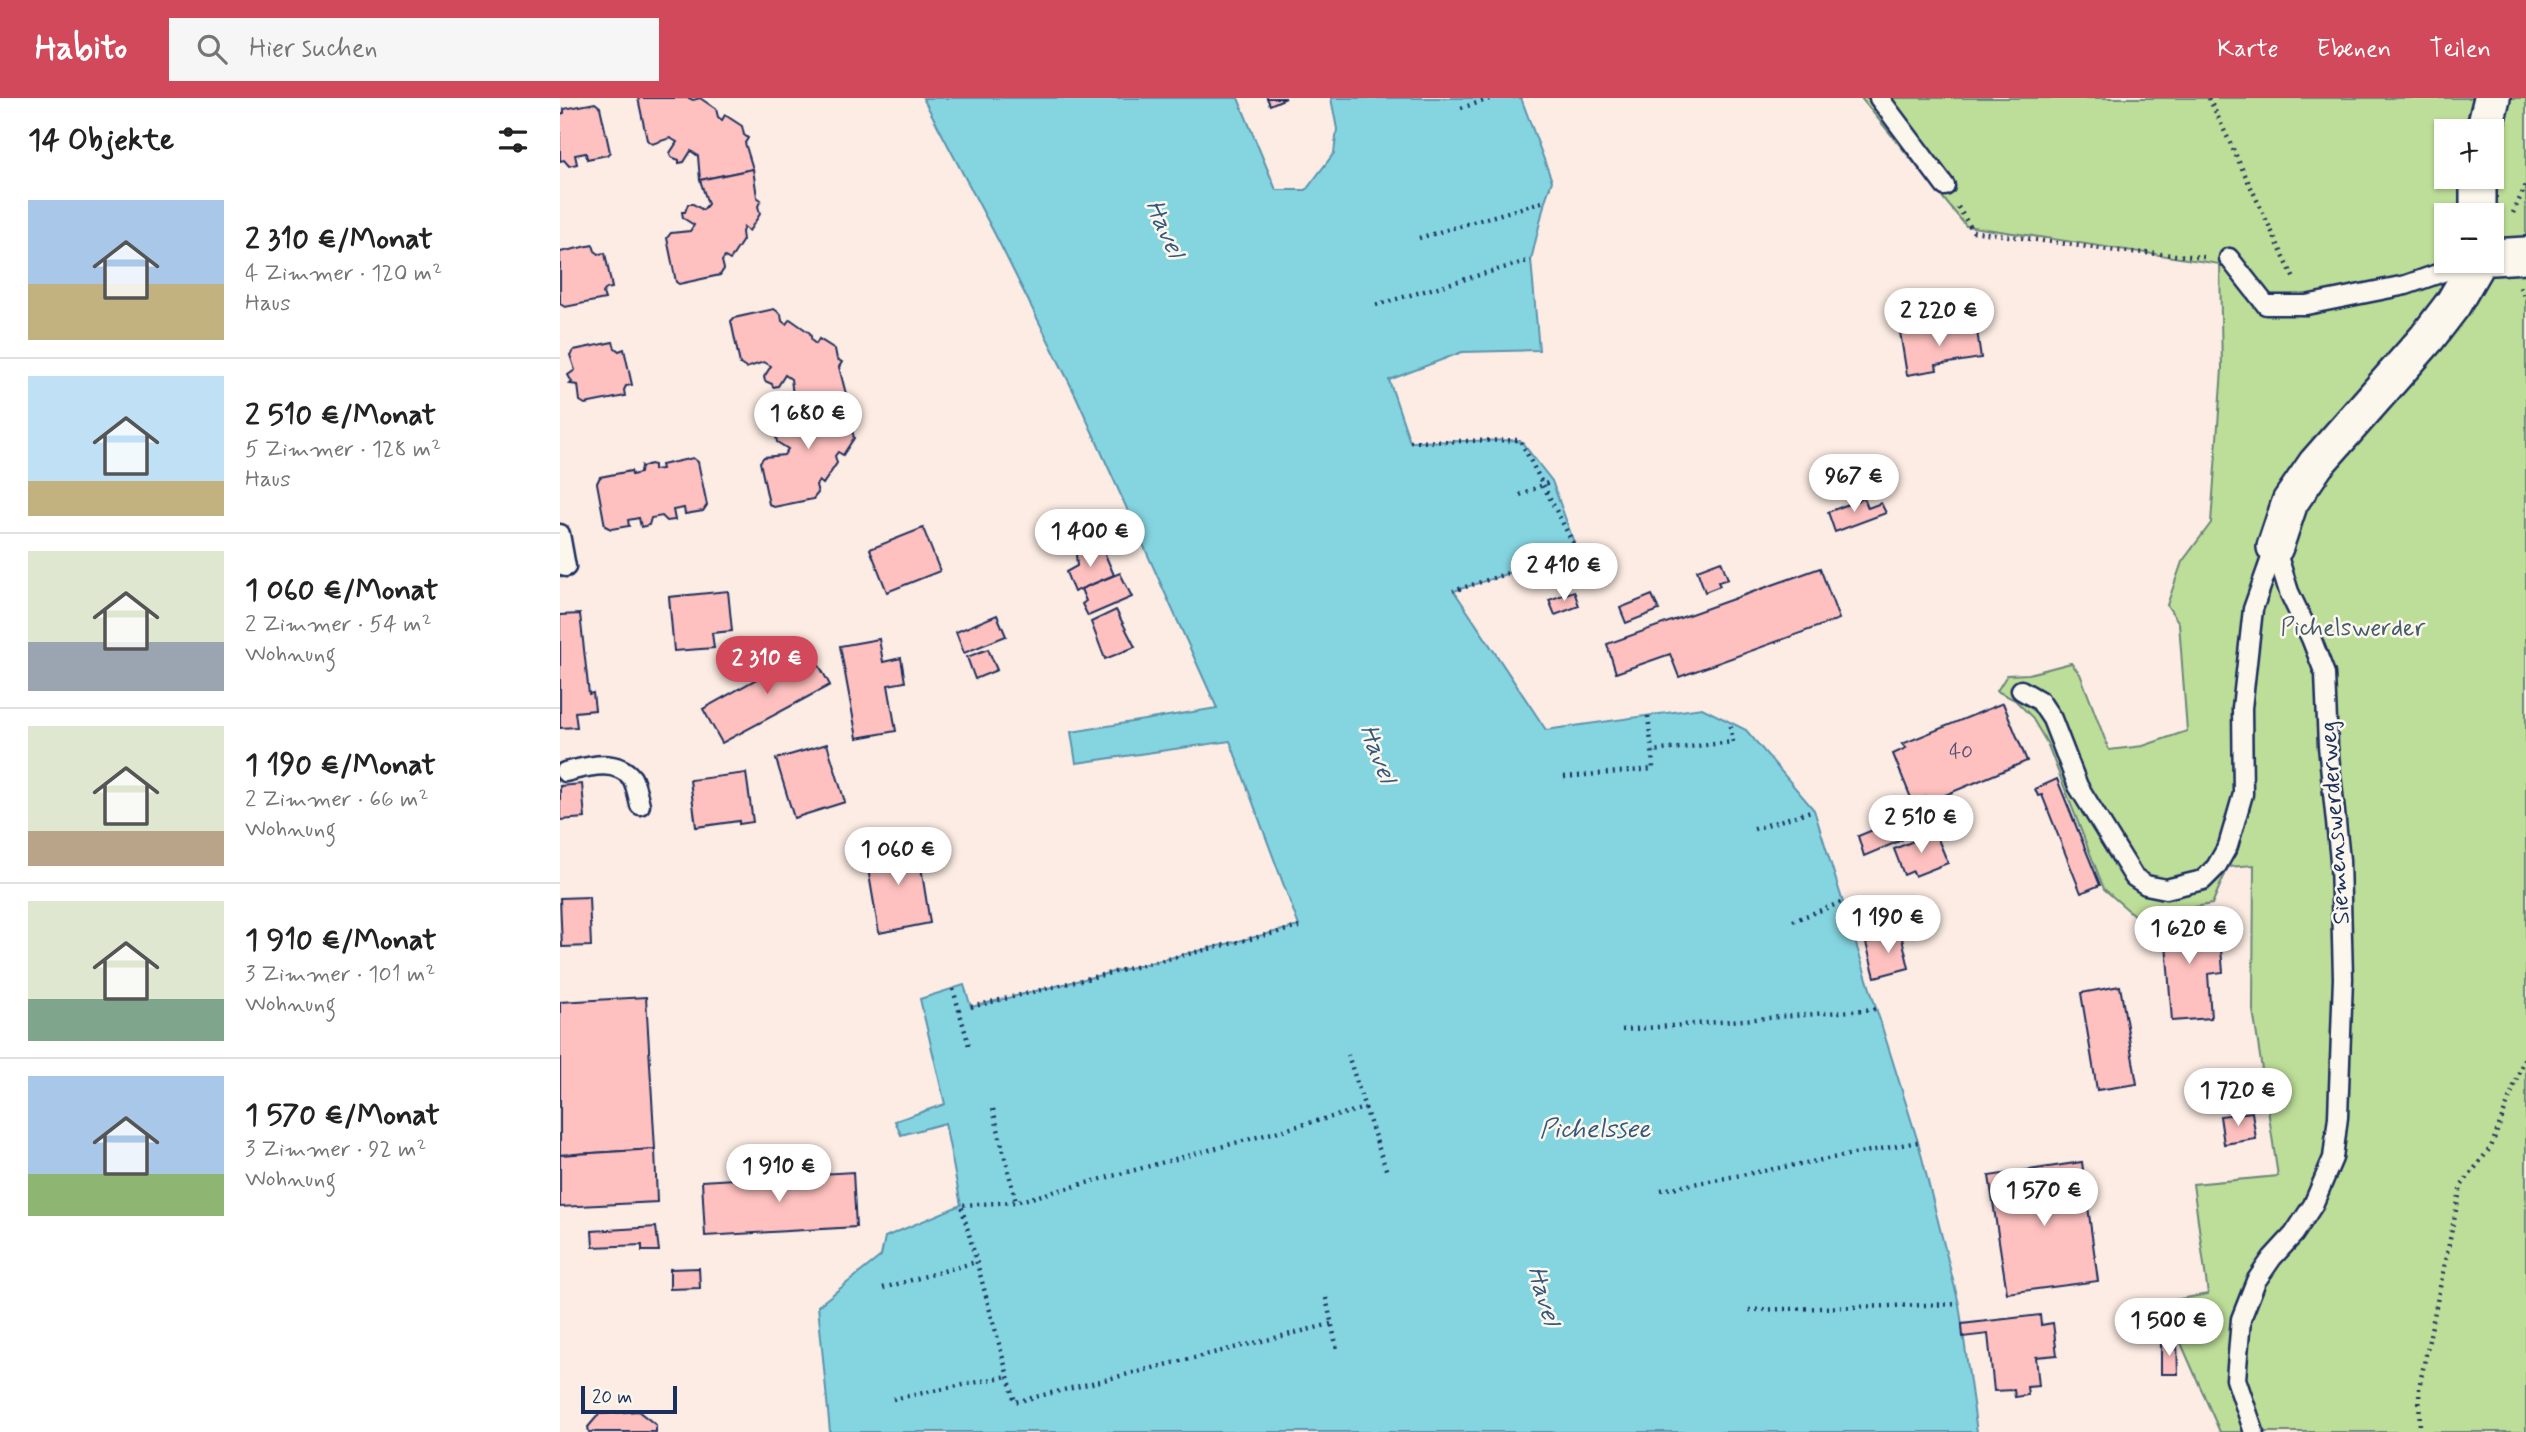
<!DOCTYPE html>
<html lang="de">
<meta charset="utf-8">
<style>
:root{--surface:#fff;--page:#f6f6f6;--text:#222;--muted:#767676;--line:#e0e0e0;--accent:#d1495b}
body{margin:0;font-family:Mynerve,sans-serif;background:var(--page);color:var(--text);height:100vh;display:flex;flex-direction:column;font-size:26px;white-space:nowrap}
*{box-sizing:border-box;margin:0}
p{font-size:23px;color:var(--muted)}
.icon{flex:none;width:38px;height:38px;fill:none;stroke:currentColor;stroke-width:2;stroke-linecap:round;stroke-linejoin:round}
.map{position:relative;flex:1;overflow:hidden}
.side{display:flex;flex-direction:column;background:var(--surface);width:560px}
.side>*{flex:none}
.tools{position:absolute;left:1874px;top:21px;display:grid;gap:14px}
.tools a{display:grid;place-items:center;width:70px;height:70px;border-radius:0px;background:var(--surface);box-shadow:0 2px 5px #0004;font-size:35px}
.scale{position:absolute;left:21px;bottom:18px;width:96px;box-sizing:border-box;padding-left:7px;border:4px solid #1b2f5e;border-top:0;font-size:19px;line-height:24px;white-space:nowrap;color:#1b2f5e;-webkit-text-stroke:5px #fbf7ec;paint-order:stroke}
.price{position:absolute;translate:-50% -60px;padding:0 16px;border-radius:24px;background:#fff;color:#222;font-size:23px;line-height:46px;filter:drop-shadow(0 2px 4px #0008)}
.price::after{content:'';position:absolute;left:50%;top:42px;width:21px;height:16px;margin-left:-10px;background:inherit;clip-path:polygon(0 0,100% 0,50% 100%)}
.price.selected{background:var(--accent);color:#fff}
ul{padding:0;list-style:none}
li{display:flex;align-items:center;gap:21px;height:175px;padding:0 28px}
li+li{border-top:2px solid var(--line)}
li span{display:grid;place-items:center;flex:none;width:196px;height:140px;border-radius:0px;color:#555}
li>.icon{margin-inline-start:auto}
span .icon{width:84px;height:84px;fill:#fffc;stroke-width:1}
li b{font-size:30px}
h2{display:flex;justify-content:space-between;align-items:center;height:84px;padding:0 28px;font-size:30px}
header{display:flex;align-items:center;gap:42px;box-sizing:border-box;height:98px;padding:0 35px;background:var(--accent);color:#fff}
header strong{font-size:33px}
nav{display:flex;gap:38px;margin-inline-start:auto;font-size:24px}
.search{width:490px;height:63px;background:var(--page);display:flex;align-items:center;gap:18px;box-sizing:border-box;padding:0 24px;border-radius:0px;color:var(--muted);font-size:26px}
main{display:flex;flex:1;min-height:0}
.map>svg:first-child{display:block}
</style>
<header>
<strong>Habito</strong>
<div class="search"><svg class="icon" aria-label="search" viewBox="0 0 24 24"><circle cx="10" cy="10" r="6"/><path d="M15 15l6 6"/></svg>Hier suchen</div>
<nav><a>Karte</a><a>Ebenen</a><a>Teilen</a></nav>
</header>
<main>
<section class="side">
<h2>14 Objekte<svg class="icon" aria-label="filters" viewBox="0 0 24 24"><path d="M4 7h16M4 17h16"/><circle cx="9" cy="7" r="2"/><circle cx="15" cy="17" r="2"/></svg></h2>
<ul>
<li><span style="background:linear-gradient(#a9c7e8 60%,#c2b280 0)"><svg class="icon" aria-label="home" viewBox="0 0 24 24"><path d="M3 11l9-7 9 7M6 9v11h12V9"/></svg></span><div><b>2 310 €/Monat</b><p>4 Zimmer · 120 m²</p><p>Haus</p></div></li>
<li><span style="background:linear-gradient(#bfe0f5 75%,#c2b280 0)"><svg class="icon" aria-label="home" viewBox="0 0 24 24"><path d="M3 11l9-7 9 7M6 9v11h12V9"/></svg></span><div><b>2 510 €/Monat</b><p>5 Zimmer · 128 m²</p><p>Haus</p></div></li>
<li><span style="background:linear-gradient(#dfe7d0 65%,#9aa5b1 0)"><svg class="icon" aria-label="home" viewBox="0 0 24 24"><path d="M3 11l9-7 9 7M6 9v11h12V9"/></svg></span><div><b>1 060 €/Monat</b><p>2 Zimmer · 54 m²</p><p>Wohnung</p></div></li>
<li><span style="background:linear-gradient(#dfe7d0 75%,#b9a48a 0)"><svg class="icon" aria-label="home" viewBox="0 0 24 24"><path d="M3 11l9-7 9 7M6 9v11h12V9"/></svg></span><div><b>1 190 €/Monat</b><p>2 Zimmer · 66 m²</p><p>Wohnung</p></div></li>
<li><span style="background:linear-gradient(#dfe7d0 70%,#7fa58c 0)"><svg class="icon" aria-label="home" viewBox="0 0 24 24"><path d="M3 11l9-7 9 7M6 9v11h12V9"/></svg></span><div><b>1 910 €/Monat</b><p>3 Zimmer · 101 m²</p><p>Wohnung</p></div></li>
<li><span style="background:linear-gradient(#a9c7e8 70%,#8fb573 0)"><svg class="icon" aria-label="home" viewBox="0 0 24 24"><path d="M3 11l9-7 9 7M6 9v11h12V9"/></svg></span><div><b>1 570 €/Monat</b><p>3 Zimmer · 92 m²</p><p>Wohnung</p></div></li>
</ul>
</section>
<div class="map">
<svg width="1966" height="1334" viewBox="0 0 1966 1334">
<rect width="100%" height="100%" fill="#fcece3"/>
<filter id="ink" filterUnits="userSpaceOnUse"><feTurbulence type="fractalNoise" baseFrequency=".0143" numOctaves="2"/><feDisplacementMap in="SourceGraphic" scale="14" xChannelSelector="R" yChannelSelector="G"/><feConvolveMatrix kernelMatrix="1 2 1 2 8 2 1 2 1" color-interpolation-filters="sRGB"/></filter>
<g filter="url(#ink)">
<path fill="#bdde98" stroke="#6c867b" stroke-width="2" fill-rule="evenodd" d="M 1301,0 L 1966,0 L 1966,1334 L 1660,1334 L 1603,1204 L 1648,1196 L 1633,1086 L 1718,1078 L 1693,912 L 1694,767 L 1668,769 L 1652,806 L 1576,819 L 1544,791 L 1487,645 L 1471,618 L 1455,602 L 1437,593 L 1447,577 L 1469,576 L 1511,565 L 1520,576 L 1549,652 L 1583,648 L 1627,633 L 1619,525 L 1607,507 L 1622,464 L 1651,425 L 1662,271 L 1660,166 L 1406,128 ZM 1886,33 L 1932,33 L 1932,79 L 1886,79 ZM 1886,117 L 1932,117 L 1932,163 L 1886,163 Z"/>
<polygon fill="#85d5e1" stroke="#5b93ad" stroke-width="2" points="363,0 678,0 716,92 746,92 774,55 777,31 771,0 961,0 992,83 985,103 971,162 979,252 902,254 829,282 850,344 960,342 992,383 1017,453 894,493 986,632 1142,610 1186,632 1254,712 1358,1044 1399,1206 1417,1334 270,1334 258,1208 321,1158 325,1139 401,1107 385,1025 341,1037 335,1023 385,1006 360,901 404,887 411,909 739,828 670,643 516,665 511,634 657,610 516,298 438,142"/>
<g fill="#fec1bf" stroke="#1b2f5e" stroke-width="2">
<polygon points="78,0 129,0 133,2 140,0 156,11 158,19 162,22 165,17 182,28 184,37 188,40 185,45 193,71 140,82 138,58 131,53 124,64 119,65 119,62 111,59 110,55 117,44 110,40 92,46 87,42"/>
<polygon points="707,0 726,0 710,7"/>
<polygon points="35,5 40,9 50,54 47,57 27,61 26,55 15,57 17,66 9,68 4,62 0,63 0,16 4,15 4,11"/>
<polygon points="193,71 197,99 201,102 198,108 200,116 189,133 184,129 182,134 183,142 170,162 165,159 162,163 164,171 160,177 119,186 116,184 107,140 111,135 130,133 134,127 123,120 122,114 125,114 128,106 133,106 143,112 148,106 140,82"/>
<polygon points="33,147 35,153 39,156 45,155 52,190 46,191 43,195 45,201 5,209 0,206 0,154"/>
<polygon points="214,211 221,216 222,223 226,226 230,221 250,235 252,243 256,246 259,241 275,251 277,261 282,264 279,269 286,296 234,306 231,281 225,277 218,288 213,289 212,286 205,283 204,279 211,268 204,264 186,270 180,266 171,223 174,220"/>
<polygon points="1416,226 1421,260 1376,267 1377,272 1347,277 1340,234 1356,231 1356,236"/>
<polygon points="53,244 55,250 59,253 64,251 72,287 66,288 64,292 65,298 25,306 20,303 18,287 10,286 12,284 8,277 15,272 10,257 14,252"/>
<polygon points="286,296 290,323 295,327 292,332 294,340 283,357 278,354 275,358 277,365 263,386 259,383 256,387 258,395 253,401 214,409 209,406 200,364 204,359 224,357 228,351 217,344 216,339 223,332 221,331 226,330 237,337 241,330 234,306"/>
<polygon points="133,360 138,364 147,407 143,413 125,416 124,410 113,412 115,422 107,423 102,418 91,420 89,427 81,429 79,420 68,422 69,428 51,431 45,428 37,385 40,379 71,373 72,377 80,375 81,368 82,369 90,366 94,367 94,372 102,371 101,367"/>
<polygon points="1304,400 1308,410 1321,405 1326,415 1275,434 1268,414"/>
<polygon points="363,430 380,473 327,494 310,451"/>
<polygon points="541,447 554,477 514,494 506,474 517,468 516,456"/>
<polygon points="1161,463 1168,481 1158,484 1160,488 1145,494 1137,472"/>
<polygon points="1260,470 1279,521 1119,579 1110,556 1056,575 1047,546"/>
<polygon points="560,475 572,499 528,518 522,506 526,503 521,491"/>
<polygon points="168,493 172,533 152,535 154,550 114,553 109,499"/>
<polygon points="1014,493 1019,508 995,517 989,502"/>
<polygon points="1092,497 1099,512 1066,525 1060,510"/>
<polygon points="556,512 575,549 545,561 531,524"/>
<polygon points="20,516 29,596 33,595 35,612 15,614 17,629 0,630 0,517"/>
<polygon points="437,517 446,538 404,555 396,534"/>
<polygon points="319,541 323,564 341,560 345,584 328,587 336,633 297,640 280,548"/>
<polygon points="250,551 270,587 162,645 143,611"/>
<polygon points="428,551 437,572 415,581 407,559"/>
<polygon points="1443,605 1467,663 1366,705 1366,699 1353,705 1333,656 1346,650 1342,646"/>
<polygon points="267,646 285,704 234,720 216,661"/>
<polygon points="186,675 193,724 179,726 179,723 136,729 130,682"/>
<polygon points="1497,681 1540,787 1521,795 1482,697 1478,698 1475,691"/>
<polygon points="22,686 25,720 0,722 0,688"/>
<polygon points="1335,723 1342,742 1304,758 1298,738"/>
<polygon points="1375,734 1388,765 1355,778 1353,773 1344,777 1334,751"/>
<polygon points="357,744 370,825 319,835 305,753"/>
<polygon points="29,799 31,848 2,849 0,800"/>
<polygon points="1647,818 1649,838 1644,838 1645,853 1661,851 1663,874 1648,876 1651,920 1612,923 1606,845 1601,846 1599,822"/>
<polygon points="1341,836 1349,870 1315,879 1306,845"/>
<polygon points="1560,888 1577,986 1537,992 1521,895"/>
<polygon points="86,899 95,1051 0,1057 0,904"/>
<polygon points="1692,1014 1696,1041 1664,1046 1660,1018"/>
<polygon points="95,1051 97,1104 0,1109 0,1057"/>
<polygon points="1522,1064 1538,1183 1447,1195 1429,1078"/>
<polygon points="293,1074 296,1129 145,1138 142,1083"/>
<polygon points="96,1129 99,1153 82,1153 82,1147 33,1149 32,1133"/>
<polygon points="139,1170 140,1190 110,1191 110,1171"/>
<polygon points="1480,1217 1481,1227 1493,1225 1497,1257 1476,1259 1479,1288 1467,1289 1468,1297 1455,1299 1454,1292 1434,1293 1428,1236 1403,1239 1402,1226"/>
<polygon points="1601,1243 1617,1243 1618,1276 1601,1276"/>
<polygon points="78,1313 96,1327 96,1334 29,1334 28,1329 39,1316"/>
</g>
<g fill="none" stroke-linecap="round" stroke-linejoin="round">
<defs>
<g id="lane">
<polyline points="1319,0 1385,88"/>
<polyline points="1669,160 1706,207 1746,207 1846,187 1914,163"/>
<polyline points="0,436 6,469"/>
<polyline points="1461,592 1480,603 1492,621 1518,688 1574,779 1586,787 1606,791 1643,782 1656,769 1668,748 1683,696 1682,610 1693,511 1715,449"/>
<path d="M 5,674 C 26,669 56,659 72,680 C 76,687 78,699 80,707"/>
<polyline points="1694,1334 1676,1281 1681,1221 1696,1183 1712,1160 1734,1136 1753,1107 1773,1060 1778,1019 1783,880 1780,762 1768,648 1765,576 1751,540 1729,494 1715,449"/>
</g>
<g id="street">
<polyline points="1924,33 1932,0"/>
<polyline points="1918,79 1918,117"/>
<polyline points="1932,159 1966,157"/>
<polyline points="1715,449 1730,404 1756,366 1867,240 1893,206 1918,163"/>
</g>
</defs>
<use href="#lane" stroke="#1b2f5e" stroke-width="23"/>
<use href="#street" stroke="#1b2f5e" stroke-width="40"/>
<g stroke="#1b2f5e" stroke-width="4.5" stroke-dasharray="2 5" stroke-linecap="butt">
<polyline points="1649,0 1735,183"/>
<polyline points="901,10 933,0"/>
<polyline points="1398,109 1413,133 1556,153 1644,159"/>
<polyline points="1953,115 1966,87"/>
<polyline points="859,140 985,103"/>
<polyline points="1960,189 1966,201"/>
<polyline points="816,207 971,162"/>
<polyline points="850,344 960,342 1017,453 893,493"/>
<polyline points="960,397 992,383"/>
<polyline points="1088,618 1092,653"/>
<polyline points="1004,679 1093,671 1092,653 1173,644 1170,625"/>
<polyline points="1194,731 1254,712"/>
<polyline points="1233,823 1282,804"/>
<polyline points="393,891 410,951"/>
<polyline points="411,909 739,829"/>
<polyline points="1062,932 1316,911"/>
<polyline points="805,1010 827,1074"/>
<polyline points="433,1011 456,1104"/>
<polyline points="1101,1092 1358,1044"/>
<polyline points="323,1190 416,1164"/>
<polyline points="766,1200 777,1251"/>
<polyline points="1189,1212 1399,1206"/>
<polyline points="771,1226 455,1304 401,1107 456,1104 805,1010 788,957"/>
<polyline points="333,1301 448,1278"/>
<polyline points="1860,1334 1859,1290 1901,1088 1931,1049 1966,956"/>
</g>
<use href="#lane" stroke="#fbf7ec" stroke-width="18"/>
<use href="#street" stroke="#fbf7ec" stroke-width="35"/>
</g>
</g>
<g text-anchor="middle" stroke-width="5" stroke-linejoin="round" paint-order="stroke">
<g font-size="21" fill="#545476">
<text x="1401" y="660">40</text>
</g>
<g font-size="24" fill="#445b6c" stroke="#fbf7ec">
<text x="1793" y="537">Pichelswerder</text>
</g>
<g font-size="24" fill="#1b2f5e" stroke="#fbf7ec">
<text transform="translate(1774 725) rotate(-94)" y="8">Siemenswerderweg</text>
</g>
<g font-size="26" font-style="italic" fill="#36587f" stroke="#fbf7ec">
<text transform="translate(606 130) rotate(66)" y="9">Havel</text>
<text transform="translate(819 655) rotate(69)" y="9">Havel</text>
<text x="1035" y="1039">Pichelssee</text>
<text transform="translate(985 1197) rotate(74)" y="9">Havel</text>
</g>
</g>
</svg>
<div class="tools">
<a>+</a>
<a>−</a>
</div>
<div class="scale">20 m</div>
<b class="price" style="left:1379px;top:250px">2 220 €</b>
<b class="price" style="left:248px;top:353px">1 680 €</b>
<b class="price" style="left:1294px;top:416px">967 €</b>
<b class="price" style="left:530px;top:471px">1 400 €</b>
<b class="price" style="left:1004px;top:505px">2 410 €</b>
<b class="price selected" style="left:207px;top:598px">2 310 €</b>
<b class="price" style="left:1361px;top:757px">2 510 €</b>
<b class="price" style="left:338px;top:789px">1 060 €</b>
<b class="price" style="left:1328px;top:857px">1 190 €</b>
<b class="price" style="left:1629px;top:868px">1 620 €</b>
<b class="price" style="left:1678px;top:1030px">1 720 €</b>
<b class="price" style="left:219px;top:1106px">1 910 €</b>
<b class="price" style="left:1484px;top:1130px">1 570 €</b>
<b class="price" style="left:1609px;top:1260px">1 500 €</b>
</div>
</main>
